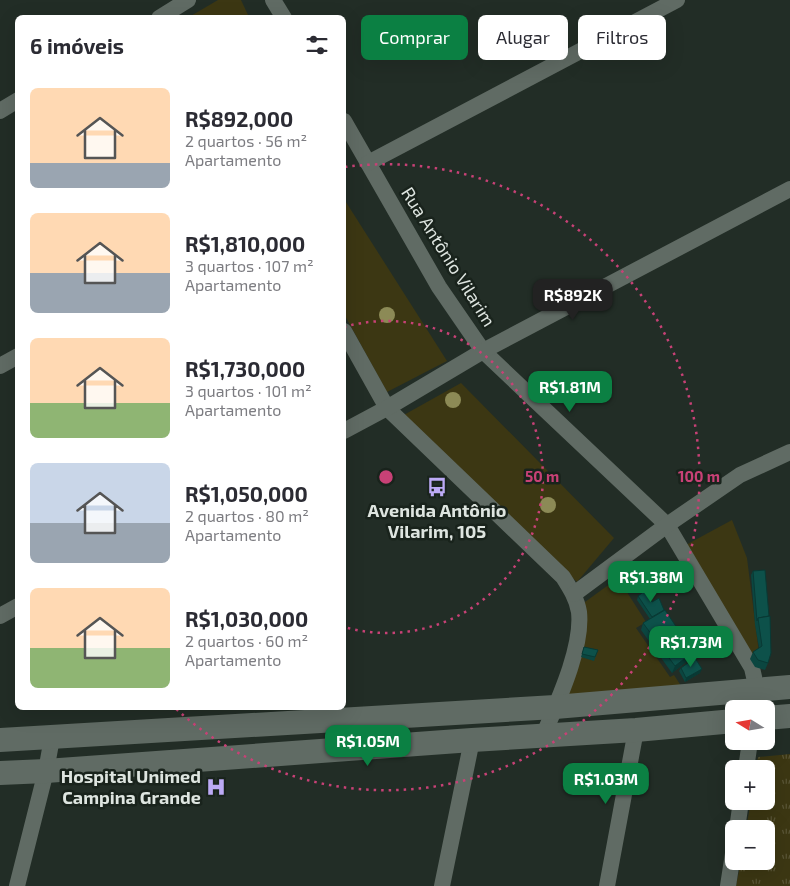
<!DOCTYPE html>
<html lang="pt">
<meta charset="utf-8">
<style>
:root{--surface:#fff;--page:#f2f2f3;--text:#2b2b33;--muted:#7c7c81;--accent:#0b8043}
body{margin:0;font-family:"Exo 2",sans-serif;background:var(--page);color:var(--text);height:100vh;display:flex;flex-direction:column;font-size:19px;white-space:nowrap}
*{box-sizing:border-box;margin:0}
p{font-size:16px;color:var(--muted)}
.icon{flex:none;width:28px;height:28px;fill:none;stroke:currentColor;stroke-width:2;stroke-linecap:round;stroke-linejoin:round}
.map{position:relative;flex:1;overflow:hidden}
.sheet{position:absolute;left:15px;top:15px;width:331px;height:695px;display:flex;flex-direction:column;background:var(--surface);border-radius:8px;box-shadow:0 5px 20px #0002}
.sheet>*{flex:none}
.banner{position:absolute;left:361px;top:15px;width:354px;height:45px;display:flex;gap:10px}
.needle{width:32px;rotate:281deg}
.fabs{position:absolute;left:725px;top:700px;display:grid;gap:10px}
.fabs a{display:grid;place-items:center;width:50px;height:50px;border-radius:8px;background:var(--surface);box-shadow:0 5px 20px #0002;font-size:25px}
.price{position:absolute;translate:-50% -42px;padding:0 11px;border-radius:10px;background:var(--accent);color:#fff;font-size:16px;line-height:32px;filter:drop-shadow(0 1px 2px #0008)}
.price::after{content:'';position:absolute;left:50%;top:30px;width:15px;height:11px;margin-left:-8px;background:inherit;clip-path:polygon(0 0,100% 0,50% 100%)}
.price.active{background:#222;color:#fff}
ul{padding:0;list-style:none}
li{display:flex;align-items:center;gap:15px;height:125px;padding:0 15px}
li span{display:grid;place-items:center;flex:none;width:140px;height:100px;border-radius:8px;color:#555}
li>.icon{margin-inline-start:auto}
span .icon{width:60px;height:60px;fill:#fffc;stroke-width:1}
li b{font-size:21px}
h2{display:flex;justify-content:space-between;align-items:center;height:60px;padding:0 15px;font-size:21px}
.tag{padding:0 18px;border-radius:8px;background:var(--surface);box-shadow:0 5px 20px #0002;font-size:18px;line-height:45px}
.tag.active{background:var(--accent);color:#fff}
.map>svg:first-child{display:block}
</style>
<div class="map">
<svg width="790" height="886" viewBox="0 0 790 886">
<defs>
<pattern id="park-tufts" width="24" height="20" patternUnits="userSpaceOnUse" patternTransform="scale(1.25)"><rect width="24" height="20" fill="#3c3713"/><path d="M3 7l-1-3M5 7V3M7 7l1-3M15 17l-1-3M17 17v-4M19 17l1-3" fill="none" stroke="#585435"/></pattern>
</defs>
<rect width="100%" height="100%" fill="#222d26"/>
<g fill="#3c3713">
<polygon points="218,0 241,0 249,17 189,17"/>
<polygon points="344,199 447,361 387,392 344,314"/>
<polygon points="461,383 614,538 577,582 402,416"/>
<polygon points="732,520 747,558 759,653 750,659 684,546"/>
<polygon points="618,578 646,622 636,628 670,677 674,675 685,692 561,702 585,602"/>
</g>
<polygon fill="url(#park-tufts)" points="790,754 790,886 736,886 741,861 766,861 766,829 746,829 751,801 766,801 766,769 756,769 758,757"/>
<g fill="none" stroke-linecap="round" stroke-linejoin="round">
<g stroke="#606b64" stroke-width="16">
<polyline points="273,0 284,18"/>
<polyline points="159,18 188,0"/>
<polyline points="0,111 18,100"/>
<polyline points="344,121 439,287 483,351 667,525 752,668 757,690 754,709"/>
<polyline points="368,163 677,0"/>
<path d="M 344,331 L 387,408 L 563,577 C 570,588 577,599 579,612 C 583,648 557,703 543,736"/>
<polyline points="0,366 18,356"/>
<polyline points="344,431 387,408 483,351 790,189"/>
<polyline points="574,594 667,525 740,475 790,452"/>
<polyline points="0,616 18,606"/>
<polyline points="746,769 750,741"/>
<polyline points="737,829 741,801"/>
<polyline points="17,886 46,771 52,738"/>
<polyline points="442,886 472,740"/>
<polyline points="607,886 636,730"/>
<polyline points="728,886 734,847"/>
</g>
<g stroke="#606b64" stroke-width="24">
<polyline points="766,718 790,716"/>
<polyline points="0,740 555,707 790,687"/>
<polyline points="0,773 46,771 472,740 636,730 734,721"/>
</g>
</g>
<g fill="#8c8a56">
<circle cx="387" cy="315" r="8"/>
<circle cx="453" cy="400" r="8"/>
<circle cx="548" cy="505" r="8"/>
</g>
<g fill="#0b4640">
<polygon points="753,571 768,663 765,670 755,667 750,659 753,652 759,648 755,625 751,575"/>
<polygon points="638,596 653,596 650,599 652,602 664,610 693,652 690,659 672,673 641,630 643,623 650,619 637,600"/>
<polygon points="584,647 598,650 594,661 581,657"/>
<polygon points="681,668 700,673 685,682 679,671"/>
</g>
<g fill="#093934">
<polygon points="655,593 653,596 648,600 649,597"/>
<polygon points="693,652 690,659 672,673 675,666"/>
<polygon points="702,669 700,673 685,682 686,678"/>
</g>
<g fill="#0d514a" stroke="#093934">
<polygon points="765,570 769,616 758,618 757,621 753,571"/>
<polygon points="650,587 655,593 649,597 652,602 659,598 664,610 652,617 638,596"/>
<polygon points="665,610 693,652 675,666 643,623"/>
<polygon points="770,616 771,653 768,663 758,660 753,652 762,646 758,618"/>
<polygon points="584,647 598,650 595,657 582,654"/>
<polygon points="695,658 702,669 686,678 681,668"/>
</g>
<g fill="none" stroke="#c84176" stroke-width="2.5" stroke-dasharray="2.5 5">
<path d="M344 327A156 156 0 1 1 344 627"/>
<path d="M345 167A313 313 0 1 1 175 708"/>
</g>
<defs>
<symbol id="bus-bare" viewBox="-9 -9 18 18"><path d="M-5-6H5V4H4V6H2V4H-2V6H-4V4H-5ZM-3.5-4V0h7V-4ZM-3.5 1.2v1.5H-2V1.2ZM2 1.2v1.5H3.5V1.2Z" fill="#bcaaf5" stroke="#19231c" stroke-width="2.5" paint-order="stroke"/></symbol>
<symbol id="hospital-bare" viewBox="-9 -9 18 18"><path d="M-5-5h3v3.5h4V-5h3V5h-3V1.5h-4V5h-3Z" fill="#bcaaf5" stroke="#19231c" stroke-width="2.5" paint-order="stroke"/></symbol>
</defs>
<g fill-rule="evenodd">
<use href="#bus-bare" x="423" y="473" width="28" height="28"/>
<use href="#hospital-bare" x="202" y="773" width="28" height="28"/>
</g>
<g text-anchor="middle" stroke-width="5" stroke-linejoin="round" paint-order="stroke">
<g font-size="18" fill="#dee5e0" stroke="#19231c">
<text transform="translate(448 257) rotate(58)" y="6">Rua Antônio Vilarim</text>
</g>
<g font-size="18" font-weight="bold" fill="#dee5e0" stroke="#19231c">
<text x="437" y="517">Avenida Antônio<tspan x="437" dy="21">Vilarim, 105</tspan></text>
<text x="201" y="783" text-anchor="end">Hospital Unimed<tspan x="201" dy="21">Campina Grande</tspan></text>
</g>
</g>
<circle cx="386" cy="477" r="8" fill="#c84176" stroke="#19231c" stroke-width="2.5"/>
<g font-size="15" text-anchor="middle" font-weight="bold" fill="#c84176" stroke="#19231c" stroke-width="5" stroke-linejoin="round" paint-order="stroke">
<text x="542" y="482">50 m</text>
<text x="699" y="482">100 m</text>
</g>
</svg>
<div class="fabs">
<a><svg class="needle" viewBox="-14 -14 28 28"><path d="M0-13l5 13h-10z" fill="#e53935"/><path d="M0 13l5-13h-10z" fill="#7c7c81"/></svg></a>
<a>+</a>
<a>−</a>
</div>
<b class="price active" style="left:573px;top:321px">R$892K</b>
<b class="price" style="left:570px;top:413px">R$1.81M</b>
<b class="price" style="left:651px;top:603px">R$1.38M</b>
<b class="price" style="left:691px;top:668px">R$1.73M</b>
<b class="price" style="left:368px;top:767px">R$1.05M</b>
<b class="price" style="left:606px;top:805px">R$1.03M</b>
<div class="banner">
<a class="tag active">Comprar</a>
<a class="tag">Alugar</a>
<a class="tag">Filtros</a>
</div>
<section class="sheet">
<h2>6 imóveis<svg class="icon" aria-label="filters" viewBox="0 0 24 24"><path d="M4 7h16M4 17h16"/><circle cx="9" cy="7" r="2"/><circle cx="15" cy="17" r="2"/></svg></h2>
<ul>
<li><span style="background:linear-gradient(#ffd9b3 75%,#9aa5b1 0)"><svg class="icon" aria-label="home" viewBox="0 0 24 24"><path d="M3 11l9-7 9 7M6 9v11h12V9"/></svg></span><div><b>R$892,000</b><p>2 quartos · 56 m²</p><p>Apartamento</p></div></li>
<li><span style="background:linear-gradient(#ffd9b3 60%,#9aa5b1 0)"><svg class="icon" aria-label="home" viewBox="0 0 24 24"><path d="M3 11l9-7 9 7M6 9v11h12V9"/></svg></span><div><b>R$1,810,000</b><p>3 quartos · 107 m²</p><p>Apartamento</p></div></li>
<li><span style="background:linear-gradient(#ffd9b3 65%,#8fb573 0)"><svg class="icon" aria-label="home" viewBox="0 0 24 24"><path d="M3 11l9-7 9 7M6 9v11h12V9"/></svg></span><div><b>R$1,730,000</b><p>3 quartos · 101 m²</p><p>Apartamento</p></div></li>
<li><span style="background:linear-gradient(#c9d6e8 60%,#9aa5b1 0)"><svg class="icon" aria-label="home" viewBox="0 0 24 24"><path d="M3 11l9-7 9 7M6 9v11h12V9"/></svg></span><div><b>R$1,050,000</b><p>2 quartos · 80 m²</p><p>Apartamento</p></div></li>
<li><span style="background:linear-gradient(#ffd9b3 60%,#8fb573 0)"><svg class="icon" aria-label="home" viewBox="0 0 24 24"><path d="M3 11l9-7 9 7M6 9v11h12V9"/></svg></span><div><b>R$1,030,000</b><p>2 quartos · 60 m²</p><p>Apartamento</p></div></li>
</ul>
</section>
</div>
